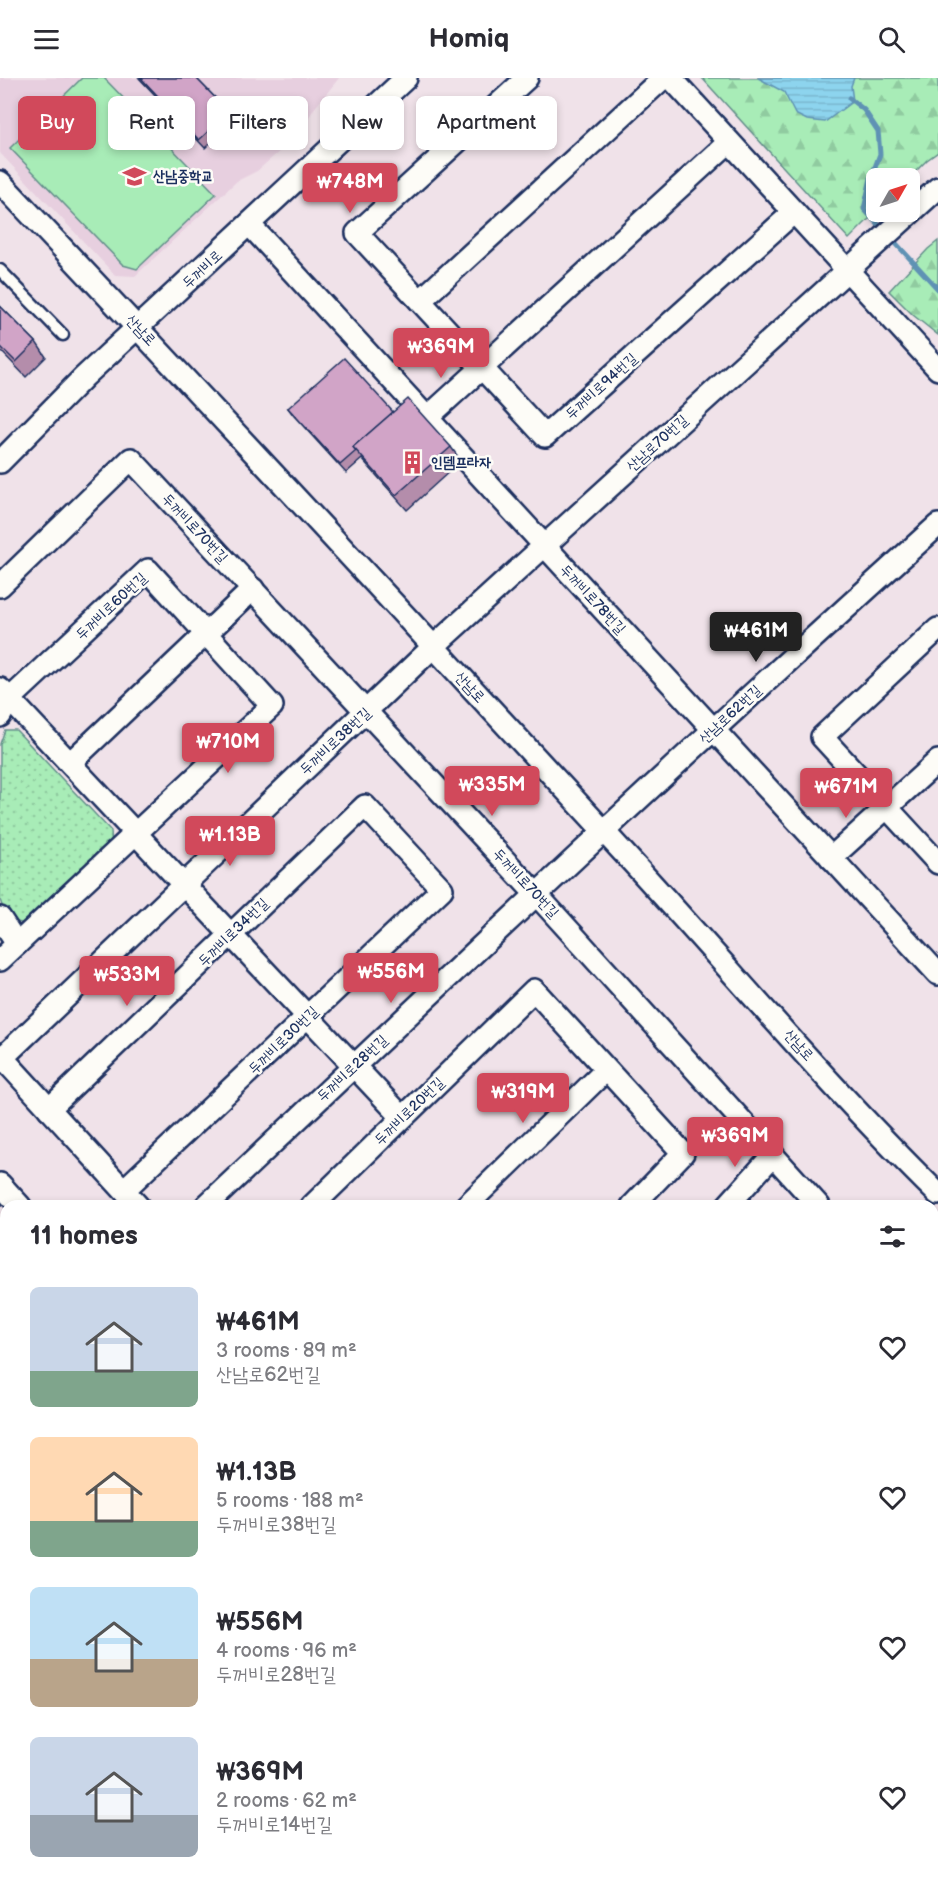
<!DOCTYPE html>
<meta charset="utf-8">
<style>
:root{--surface:#fff;--page:#f2f2f3;--text:#2b2b33;--muted:#7c7c81;--accent:#d1495b}
body{margin:0;font-family:"Balsamiq Sans","Poor Story",sans-serif;background:var(--page);color:var(--text);height:100vh;display:flex;flex-direction:column;font-size:22px;white-space:nowrap}
*{box-sizing:border-box;margin:0}
p{font-size:20px;color:var(--muted)}
.icon{flex:none;width:33px;height:33px;fill:none;stroke:currentColor;stroke-width:2;stroke-linecap:round;stroke-linejoin:round}
.map{position:relative;flex:1;overflow:hidden}
.side{position:absolute;left:0px;top:1122px;width:939px;height:686px;display:flex;flex-direction:column;background:var(--surface);border-radius:18px 18px 0 0;box-shadow:0 3px 9px #0003}
.side>*{flex:none}
.guide{position:absolute;left:18px;top:18px;width:600px;height:54px;display:flex;gap:12px}
.needle{width:39px;rotate:51deg}
.fabs{position:absolute;left:866px;top:90px;display:grid;gap:12px}
.fabs a{display:grid;place-items:center;width:54px;height:54px;border-radius:9px;background:var(--surface);box-shadow:0 3px 9px #0003;font-size:30px}
.price{position:absolute;translate:-50% -51px;padding:0 14px;border-radius:6px;background:var(--accent);color:#fff;font-size:20px;line-height:39px;filter:drop-shadow(0 2px 3px #0008)}
.price::after{content:'';position:absolute;left:50%;top:36px;width:18px;height:14px;margin-left:-9px;background:inherit;clip-path:polygon(0 0,100% 0,50% 100%)}
.price.on{background:#222;color:#fff}
ul{padding:0;list-style:none}
li{display:flex;align-items:center;gap:18px;height:150px;padding:0 30px}
li span{display:grid;place-items:center;flex:none;width:168px;height:120px;border-radius:9px;color:#555}
li>.icon{margin-inline-start:auto}
span .icon{width:72px;height:72px;fill:#fffc;stroke-width:1}
li b{font-size:26px}
h2{display:flex;justify-content:space-between;align-items:center;height:72px;padding:0 30px;font-size:26px}
.chip{padding:0 21px;border-radius:9px;background:var(--surface);box-shadow:0 3px 9px #0003;font-size:21px;line-height:54px}
.chip.on{background:var(--accent);color:#fff}
header{display:flex;justify-content:space-between;align-items:center;height:78px;padding:0 30px;background:var(--surface);font-size:27px;font-weight:700}
.map>svg:first-child{display:block}
</style>
<header><svg class="icon" aria-label="menu" viewBox="0 0 24 24"><path d="M4 6h16M4 12h16M4 18h16"/></svg>Homiq<svg class="icon" aria-label="search" viewBox="0 0 24 24"><circle cx="10" cy="10" r="6"/><path d="M15 15l6 6"/></svg></header>
<div class="map">
<svg width="938" height="1807" viewBox="0 0 938 1807">
<defs>
<pattern id="forest-firs" width="22" height="20" patternUnits="userSpaceOnUse" patternTransform="scale(1.5)"><rect width="22" height="20" fill="#a8ecb7"/><path d="M5 1l3.5 6h-7zM16 11l3.5 6h-7z" fill="#90cba0"/></pattern>
<pattern id="park-dots" width="8" height="8" patternUnits="userSpaceOnUse" patternTransform="scale(1.5)"><rect width="8" height="8" fill="#a8ecb7"/><path d="M2 2h.1M6 6h.1" fill="none" stroke="#90cba0" stroke-width="1.8" stroke-linecap="round"/></pattern>
<pattern id="water-rules" width="6" height="5" patternUnits="userSpaceOnUse" patternTransform="scale(1.5)"><rect width="6" height="5" fill="#8dd4ee"/><path d="M0 2.5h6" fill="none" stroke="#79b6ce"/></pattern>
</defs>
<rect width="100%" height="100%" fill="#f0e2e9"/>
<filter id="ink" filterUnits="userSpaceOnUse"><feTurbulence type="fractalNoise" baseFrequency=".0167" numOctaves="2"/><feDisplacementMap in="SourceGraphic" scale="12" xChannelSelector="R" yChannelSelector="G"/><feConvolveMatrix kernelMatrix="1 2 1 2 8 2 1 2 1" color-interpolation-filters="sRGB"/></filter>
<g filter="url(#ink)">
<g fill="#e7cfdf">
<polygon points="0,0 339,0 314,31 297,58 257,93 237,103 135,198 115,197 0,75"/>
<polygon points="312,1802 586,1802 583,1807 316,1807"/>
</g>
<polygon fill="#a8ecb7" stroke="#628e8a" stroke-width="1.5" points="82,0 104,0 216,116 137,191 123,187 10,70"/>
<g fill="url(#forest-firs)" stroke="#628e8a" stroke-width="1.5">
<polygon points="702,0 938,0 938,74 927,82 909,100 876,100 876,134 849,161"/>
<polygon points="938,163 938,257 913,237 889,213 928,171"/>
<polygon points="0,1560 6,1564 6,1802 282,1802 286,1807 0,1807"/>
</g>
<path fill="url(#park-dots)" stroke="#628e8a" stroke-width="1.5" d="M 5,652 L 16,652 L 111,753 L 112,769 L 27,846 C 9,844 5,838 0,822 L 0,666 Z"/>
<polygon fill="url(#water-rules)" stroke="#5f92b4" stroke-width="1.5" points="758,0 854,0 851,8 853,23 825,44 807,42 795,36 784,14"/>
<g fill="none" stroke-linecap="round" stroke-linejoin="round">
<g stroke="#5f92b4" stroke-width="5">
<polyline points="849,20 864,32 878,53 880,76 871,100 864,131 885,154"/>
<polyline points="891,160 938,211"/>
<polyline points="721,1802 724,1807"/>
</g>
<defs>
<polyline id="service" points="0,192 63,257"/>
<g id="minor">
<polyline points="527,0 357,155 545,358 794,134"/>
<polyline points="671,0 938,291"/>
<path d="M 0,104 C 213,329 423,557 633,785 C 734,895 831,1011 938,1116"/>
<polyline points="249,146 938,896"/>
<polyline points="420,223 663,0"/>
<polyline points="427,340 729,64"/>
<polyline points="0,384 84,299 406,0"/>
<polyline points="0,508 131,381 536,816 819,1128"/>
<polyline points="938,551 822,659 938,785"/>
<polyline points="0,611 402,1039"/>
<polyline points="0,638 10,621 148,492 272,628 0,882"/>
<polyline points="70,685 253,511"/>
<polyline points="831,780 938,683"/>
<polyline points="0,840 17,866"/>
<polyline points="0,977 138,1128"/>
<polyline points="0,982 433,569 938,110"/>
<polyline points="49,1031 365,728 442,811 124,1112"/>
<polyline points="0,1106 20,1128"/>
<path d="M 206,1128 C 448,899 690,670 938,447"/>
<polyline points="312,1128 534,912 683,1075 632,1128"/>
<polyline points="466,1128 606,992"/>
<polyline points="727,1128 773,1077"/>
<polyline points="0,1227 6,1233"/>
<polyline points="933,1265 938,1256"/>
<polyline points="0,1323 6,1317"/>
<polyline points="0,1377 6,1384"/>
<polyline points="632,1807 635,1802"/>
</g>
</defs>
<use href="#service" stroke="#1b2f5e" stroke-width="15"/>
<use href="#minor" stroke="#1b2f5e" stroke-width="26"/>
<use href="#service" stroke="#fdfcf7" stroke-width="10"/>
<use href="#minor" stroke="#fdfcf7" stroke-width="21"/>
</g>
<g fill="#b48dab" stroke="#1b2f5e" stroke-width="1.5">
<polygon points="139,0 196,0 229,34 234,42 205,70"/>
<polygon points="0,228 36,264 46,279 26,299 0,272"/>
<polygon points="288,330 393,334 451,369 461,383 407,432 362,381 346,395 294,338"/>
<polygon points="933,1404 938,1414 938,1493 937,1494 933,1489"/>
<polygon points="933,1632 938,1635 938,1684 933,1681"/>
<polygon points="811,1802 905,1802 911,1807 820,1807"/>
</g>
<polygon fill="#92738b" stroke="#1b2f5e" stroke-width="1.5" points="933,1404 938,1414 938,1420 933,1410"/>
<g fill="#d1a4c7" stroke="#1b2f5e" stroke-width="1.5">
<polygon points="141,0 196,0 229,34 199,62"/>
<polygon points="0,228 36,264 16,284 0,268"/>
<polygon points="344,280 393,334 353,369 356,373 340,387 288,330"/>
<polygon points="408,321 451,369 396,417 353,369"/>
<polygon points="933,1410 938,1420 938,1474 933,1476"/>
<polygon points="933,1632 938,1635 938,1675 933,1672"/>
<polygon points="827,1802 905,1802 909,1804 908,1807 837,1807"/>
</g>
</g>
<defs>
<symbol id="school-bare" viewBox="-9 -9 18 18"><path d="M0-5L7-2L0 1L-7-2ZM-4 1L0 2.5L4 1V4Q0 6-4 4Z" fill="#d1495b" stroke="#fdfcf7" stroke-width="2.5" paint-order="stroke"/></symbol>
<symbol id="building-bare" viewBox="-9 -9 18 18"><path d="M-4-6H4V6H1V3H-1V6H-4ZM-2.5-4.3h1.7v1.8h-1.7ZM.8-4.3h1.7v1.8H.8ZM-2.5-1h1.7V.8h-1.7ZM.8-1h1.7V.8H.8Z" fill="#d1495b" stroke="#fdfcf7" stroke-width="2.5" paint-order="stroke"/></symbol>
</defs>
<g fill-rule="evenodd">
<use href="#school-bare" x="118" y="82" width="33" height="33"/>
<use href="#building-bare" x="396" y="368" width="33" height="33"/>
</g>
<g text-anchor="middle" stroke-width="5" stroke-linejoin="round" paint-order="stroke">
<g font-size="15" font-weight="bold" fill="#1b2f5e" stroke="#fdfcf7" text-anchor="start">
<text x="153" y="103">산남중학교</text>
<text x="431" y="389">인뎀프라자</text>
</g>
<g font-size="15" fill="#1b2f5e" stroke="#fdfcf7">
<text transform="translate(202 191) rotate(-43)" y="5">두꺼비로</text>
<text transform="translate(141 252) rotate(47)" y="5">산남로</text>
<text transform="translate(601 308) rotate(-42)" y="5">두꺼비로94번길</text>
<text transform="translate(657 365) rotate(-42)" y="5">산남로70번길</text>
<text transform="translate(195 450) rotate(47)" y="5">두꺼비로70번길</text>
<text transform="translate(593 521) rotate(47)" y="5">두꺼비로78번길</text>
<text transform="translate(111 528) rotate(-43)" y="5">두꺼비로60번길</text>
<text transform="translate(470 609) rotate(47)" y="5">산남로</text>
<text transform="translate(730 636) rotate(-43)" y="5">산남로62번길</text>
<text transform="translate(335 663) rotate(-43)" y="5">두꺼비로38번길</text>
<text transform="translate(526 805) rotate(47)" y="5">두꺼비로70번길</text>
<text transform="translate(233 854) rotate(-44)" y="5">두꺼비로34번길</text>
<text transform="translate(283 962) rotate(-44)" y="5">두꺼비로30번길</text>
<text transform="translate(799 967) rotate(48)" y="5">산남로</text>
<text transform="translate(352 990) rotate(-43)" y="5">두꺼비로28번길</text>
<text transform="translate(409 1033) rotate(-44)" y="5">두꺼비로20번길</text>
</g>
</g>
</svg>
<div class="fabs">
<a><svg class="needle" viewBox="-14 -14 28 28"><path d="M0-13l5 13h-10z" fill="#e53935"/><path d="M0 13l5-13h-10z" fill="#7c7c81"/></svg></a>
</div>
<b class="price" style="left:350px;top:136px">₩748M</b>
<b class="price" style="left:441px;top:301px">₩369M</b>
<b class="price on" style="left:756px;top:585px">₩461M</b>
<b class="price" style="left:228px;top:696px">₩710M</b>
<b class="price" style="left:492px;top:739px">₩335M</b>
<b class="price" style="left:846px;top:741px">₩671M</b>
<b class="price" style="left:230px;top:789px">₩1.13B</b>
<b class="price" style="left:391px;top:926px">₩556M</b>
<b class="price" style="left:127px;top:929px">₩533M</b>
<b class="price" style="left:523px;top:1046px">₩319M</b>
<b class="price" style="left:735px;top:1090px">₩369M</b>
<div class="guide">
<a class="chip on">Buy</a>
<a class="chip">Rent</a>
<a class="chip">Filters</a>
<a class="chip">New</a>
<a class="chip">Apartment</a>
</div>
<section class="side">
<h2>11 homes<svg class="icon" aria-label="filters" viewBox="0 0 24 24"><path d="M4 7h16M4 17h16"/><circle cx="9" cy="7" r="2"/><circle cx="15" cy="17" r="2"/></svg></h2>
<ul>
<li><span style="background:linear-gradient(#c9d6e8 70%,#7fa58c 0)"><svg class="icon" aria-label="home" viewBox="0 0 24 24"><path d="M3 11l9-7 9 7M6 9v11h12V9"/></svg></span><div><b>₩461M</b><p>3 rooms · 89 m²</p><p>산남로62번길</p></div><svg class="icon" aria-label="heart" viewBox="0 0 24 24"><path d="M12 20l-8-8c-3-5 5-10 8-4 3-6 11-1 8 4z"/></svg></li>
<li><span style="background:linear-gradient(#ffd9b3 70%,#7fa58c 0)"><svg class="icon" aria-label="home" viewBox="0 0 24 24"><path d="M3 11l9-7 9 7M6 9v11h12V9"/></svg></span><div><b>₩1.13B</b><p>5 rooms · 188 m²</p><p>두꺼비로38번길</p></div><svg class="icon" aria-label="heart" viewBox="0 0 24 24"><path d="M12 20l-8-8c-3-5 5-10 8-4 3-6 11-1 8 4z"/></svg></li>
<li><span style="background:linear-gradient(#bfe0f5 60%,#b9a48a 0)"><svg class="icon" aria-label="home" viewBox="0 0 24 24"><path d="M3 11l9-7 9 7M6 9v11h12V9"/></svg></span><div><b>₩556M</b><p>4 rooms · 96 m²</p><p>두꺼비로28번길</p></div><svg class="icon" aria-label="heart" viewBox="0 0 24 24"><path d="M12 20l-8-8c-3-5 5-10 8-4 3-6 11-1 8 4z"/></svg></li>
<li><span style="background:linear-gradient(#c9d6e8 65%,#9aa5b1 0)"><svg class="icon" aria-label="home" viewBox="0 0 24 24"><path d="M3 11l9-7 9 7M6 9v11h12V9"/></svg></span><div><b>₩369M</b><p>2 rooms · 62 m²</p><p>두꺼비로14번길</p></div><svg class="icon" aria-label="heart" viewBox="0 0 24 24"><path d="M12 20l-8-8c-3-5 5-10 8-4 3-6 11-1 8 4z"/></svg></li>
</ul>
</section>
</div>
